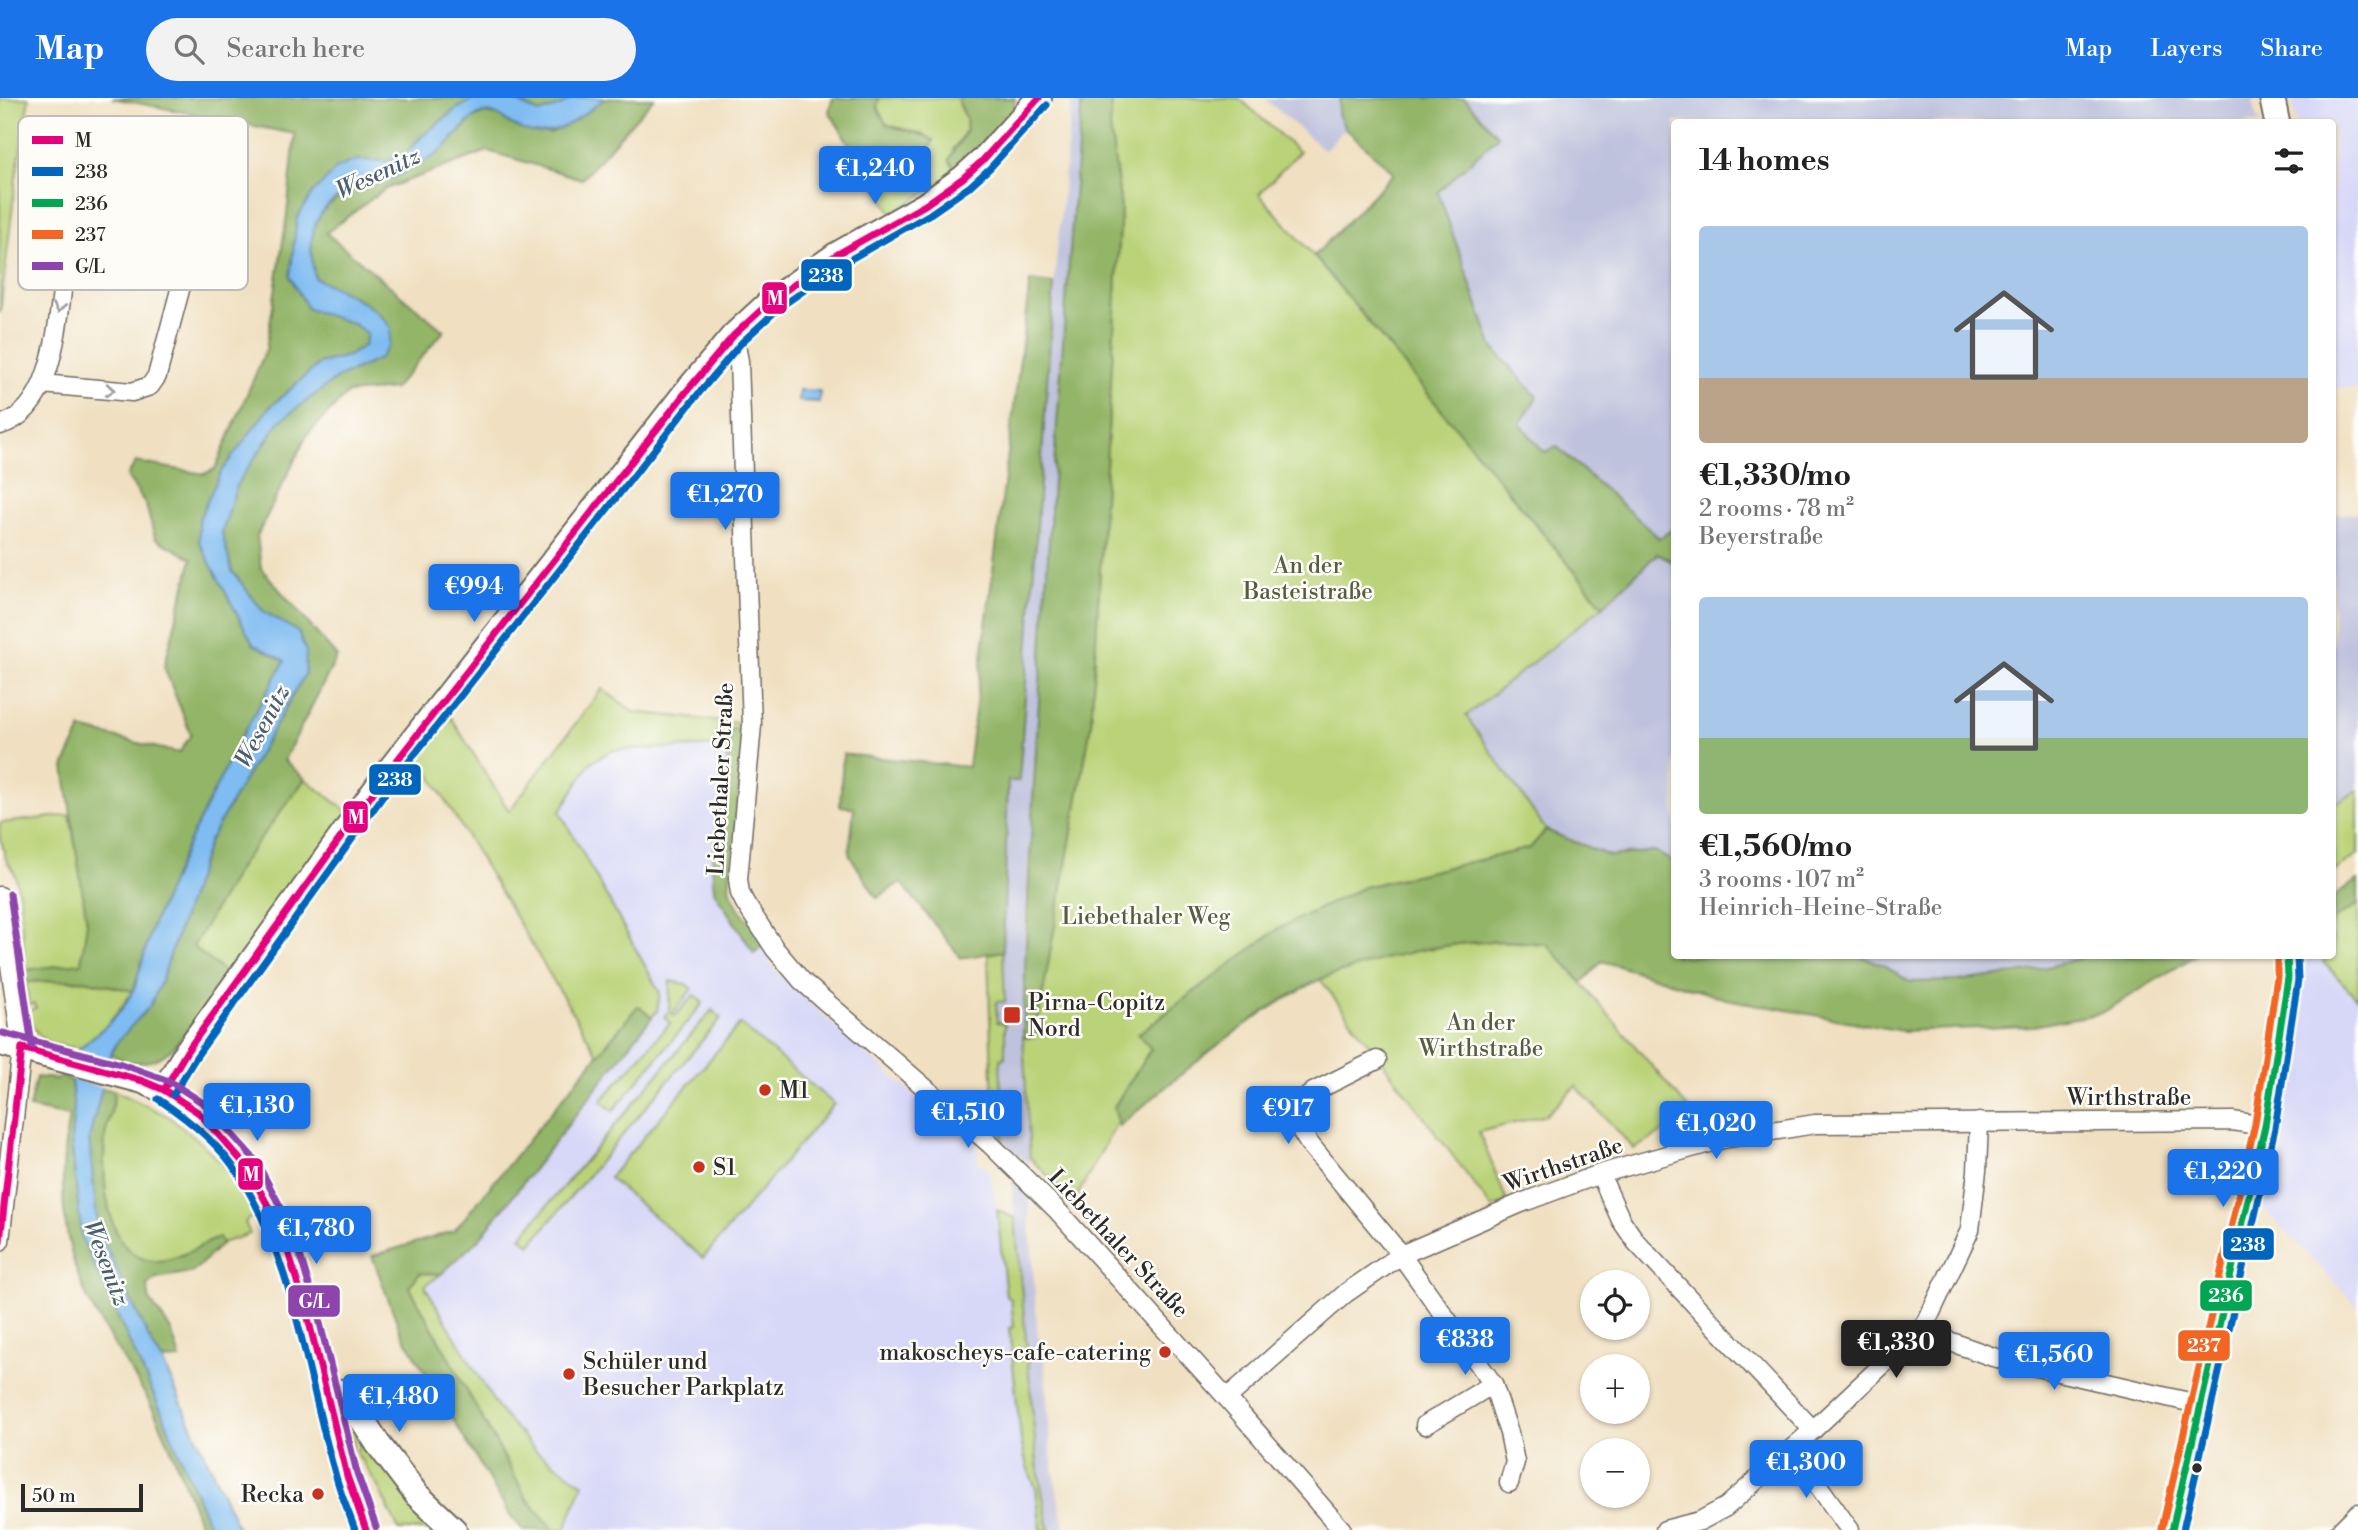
<!DOCTYPE html>
<meta charset="utf-8">
<style>
:root{--surface:#fff;--page:#f2f2f2;--text:#222;--muted:#767676;--accent:#1a73e8}
body{margin:0;font-family:"Libre Bodoni",serif;background:var(--page);color:var(--text);height:100vh;display:flex;flex-direction:column;font-size:26px;white-space:nowrap}
*{box-sizing:border-box;margin:0}
p{font-size:23px;color:var(--muted)}
.icon{flex:none;width:38px;height:38px;fill:none;stroke:currentColor;stroke-width:2;stroke-linecap:round;stroke-linejoin:round}
.map{position:relative;flex:1;overflow:hidden}
.sheet{position:absolute;left:1671px;top:21px;width:665px;height:840px;display:flex;flex-direction:column;background:var(--surface);border-radius:7px;box-shadow:0 2px 5px #0004}
.sheet>*{flex:none}
.fabs{position:absolute;left:1580px;top:1172px;display:grid;gap:14px}
.fabs a{display:grid;place-items:center;width:70px;height:70px;border-radius:50%;background:var(--surface);box-shadow:0 2px 5px #0004;font-size:35px}
.scale{position:absolute;left:21px;bottom:18px;width:122px;box-sizing:border-box;padding-left:7px;border:4px solid #2b2b2b;border-top:0;font-size:19px;line-height:24px;white-space:nowrap;color:#2b2b2b;-webkit-text-stroke:5px #fdfcf7;paint-order:stroke}
.price{position:absolute;translate:-50% -60px;padding:0 16px;border-radius:7px;background:var(--accent);color:#fff;font-size:23px;line-height:46px;filter:drop-shadow(0 2px 4px #0008)}
.price::after{content:'';position:absolute;left:50%;top:42px;width:21px;height:16px;margin-left:-10px;background:inherit;clip-path:polygon(0 0,100% 0,50% 100%)}
.price.current{background:#222;color:#fff}
ul{padding:0;list-style:none}
li{display:grid;align-content:center;gap:14px;height:371px;padding:0 28px}
li span{display:grid;place-items:center;height:217px;border-radius:7px;color:#555}
li>.icon{margin-inline-start:auto}
span .icon{width:126px;height:126px;fill:#fffc;stroke-width:1}
li b{font-size:30px}
h2{display:flex;justify-content:space-between;align-items:center;height:84px;padding:0 28px;font-size:30px}
header{display:flex;align-items:center;gap:42px;box-sizing:border-box;height:98px;padding:0 35px;background:var(--accent);color:#fff}
header strong{font-size:33px}
nav{display:flex;gap:38px;margin-inline-start:auto;font-size:24px}
.search{width:490px;height:63px;background:var(--page);display:flex;align-items:center;gap:18px;box-sizing:border-box;padding:0 24px;border-radius:38px;color:var(--muted);font-size:26px}
.map>svg:first-child{display:block}
</style>
<header>
<strong>Map</strong>
<div class="search"><svg class="icon" aria-label="search" viewBox="0 0 24 24"><circle cx="10" cy="10" r="6"/><path d="M15 15l6 6"/></svg>Search here</div>
<nav><a>Map</a><a>Layers</a><a>Share</a></nav>
</header>
<div class="map">
<svg width="2358" height="1432" viewBox="0 0 2358 1432">
<rect width="100%" height="100%" fill="#fdfcf7"/>
<filter id="ink" filterUnits="userSpaceOnUse"><feTurbulence type="fractalNoise" baseFrequency=".0143" numOctaves="2"/><feDisplacementMap in="SourceGraphic" scale="14" xChannelSelector="R" yChannelSelector="G"/><feConvolveMatrix kernelMatrix="1 2 1 2 8 2 1 2 1" color-interpolation-filters="sRGB"/></filter>
<filter id="wash" filterUnits="userSpaceOnUse"><feTurbulence type="fractalNoise" baseFrequency=".00686" numOctaves="4" result="noise"/><feDisplacementMap in="SourceGraphic" scale="28" xChannelSelector="R" yChannelSelector="G"/><feGaussianBlur stdDeviation="1.57" result="paint"/><feColorMatrix in="noise" values="0 0 0 0 0 0 0 0 0 0 0 0 0 0 0 0 0 1.4 0 .05"/><feComposite in="paint" operator="in"/></filter>
<g filter="url(#wash)">
<rect width="100%" height="100%" fill="#f0e0c1"/>
<g fill="#d7d7f8">
<polygon points="2292,0 2358,0 2358,290 2333,290 2333,24 2296,24"/>
<polygon points="729,648 712,766 755,855 765,845 772,856 768,865 832,926 920,1002 929,999 973,1042 978,1052 978,1064 989,1071 997,1112 1006,1198 1011,1201 1014,1229 1009,1231 1021,1342 1027,1369 1036,1390 1041,1432 565,1432 583,1386 536,1353 498,1311 425,1187 480,1140 657,913 660,895 560,715 591,664 613,652"/>
<polygon points="2296,858 2317,858 2358,901 2358,1209 2257,1104 2274,1022 2280,1018 2282,1000 2279,996"/>
</g>
<g fill="#bfc2dd">
<polygon points="1072,0 1082,0 1059,278 1025,820 1023,940 1030,1060 1028,1065 1007,1048 1003,1042 1000,961 1004,925 997,925 996,904 1005,904 1003,853 1008,682 1019,683 1054,186"/>
<polygon points="1264,0 2256,0 2253,2 2257,20 2262,24 1675,24 1675,765 1654,753 1609,758 1546,732 1466,618 1603,507 1314,158 1394,75 1346,30 1324,52"/>
<polygon points="2333,415 2358,416 2358,692 2333,706"/>
<polygon points="1861,858 2088,858 2028,874 1958,883 1910,884 1883,867"/>
<polygon points="1011,1081 1028,1095 1038,1240 1043,1241 1051,1359 1064,1432 1049,1432 1037,1365"/>
</g>
<g fill="#bad378" stroke="#727f52" stroke-width="2">
<polygon points="0,0 29,0 16,80 0,215"/>
<path d="M 879,0 L 958,0 C 959,8 961,10 965,17 C 971,30 960,42 953,51 L 957,74 L 892,116 L 859,62 L 871,55 L 933,42 C 919,32 903,33 886,26 L 877,8 Z"/>
<polygon points="1112,0 1239,0 1299,54 1259,96 1314,158 1603,508 1466,618 1546,732 1530,750 1364,789 1279,830 1138,936 1151,950 1114,1009 1118,1023 1076,1100 1059,1089 1030,1060 1023,940 1035,939 1091,627 1121,110 1110,29"/>
<polygon points="602,591 634,614 746,626 745,633 732,632 729,648 613,652 591,664 560,714 660,895 657,913 652,919 638,908 598,957 420,660 450,618 509,713"/>
<polygon points="305,681 348,714 231,879 192,850 242,765"/>
<polygon points="2358,693 2358,757 2333,774 2333,706"/>
<polygon points="70,717 88,825 81,865 25,872 20,800 15,776 6,761 0,739 0,725"/>
<polygon points="2358,806 2358,901 2323,864 2326,858 2333,858 2333,822"/>
<polygon points="1496,843 1548,846 1693,1016 1634,1051 1576,988 1546,1017 1479,1034 1507,1103 1492,1110 1320,881 1395,856 1459,846"/>
<polygon points="1003,853 1005,904 996,904 997,924 1005,925 1005,960 1000,961 1003,1042 999,1047 994,1042 988,856"/>
<path d="M 84,882 L 133,893 L 109,925 L 80,950 C 48,948 37,944 26,913 L 36,910 L 34,906 L 29,907 L 26,884 Z"/>
<polygon points="670,883 686,886 692,891 672,916 675,918 694,897 703,905 613,1013 601,1003 670,925 664,919 669,913"/>
<polygon points="712,912 721,920 530,1147 521,1139"/>
<polygon points="740,926 834,1006 703,1160 609,1080"/>
<path d="M 113,992 L 168,1018 L 197,1041 L 236,1079 L 254,1117 L 245,1124 L 250,1136 L 222,1145 L 219,1139 C 199,1148 176,1164 153,1163 C 104,1159 102,1076 105,1040 C 106,1024 116,1008 113,992 Z"/>
<polygon points="997,1112 1015,1120 1037,1365 1049,1432 1041,1432 1036,1390 1027,1369 1021,1342 1009,1230 1014,1229 1011,1201 1006,1198"/>
<polygon points="419,1175 441,1176 425,1188 498,1311 536,1353 583,1386 565,1432 554,1432 527,1401 409,1188"/>
<polygon points="344,1314 359,1331 352,1352 341,1318"/>
<polygon points="362,1341 442,1432 399,1432 377,1387 356,1354"/>
</g>
<g fill="#93b568" stroke="#5f704a" stroke-width="2">
<polygon points="112,0 476,0 455,12 421,39 407,54 387,63 357,62 293,147 334,218 354,226 367,236 364,248 348,258 320,265 268,311 199,444 253,546 285,563 239,643 190,741 153,826 133,893 84,882 26,884 25,872 81,865 87,825 64,669 81,631 179,655 191,637 164,569 192,461 155,440 146,407 127,378 136,364 204,376 215,371 266,252 287,117 295,36"/>
<polygon points="510,0 573,0 560,8 539,15"/>
<path d="M 606,0 L 654,0 L 582,81 L 488,53 L 385,91 L 326,135 L 444,233 L 394,291 L 348,295 L 307,337 L 257,438 L 261,470 L 337,559 L 284,662 L 305,681 L 242,765 L 193,849 L 231,879 L 171,952 C 152,967 132,969 111,956 L 117,944 L 161,884 L 209,743 L 305,576 L 278,523 L 263,513 L 232,473 L 222,435 L 237,386 L 280,323 L 337,280 L 379,261 L 364,204 L 315,181 L 311,160 L 312,136 L 320,114 L 347,94 L 392,80 L 438,56 L 472,21 L 484,15 L 498,17 L 510,26 L 550,36 Z"/>
<path d="M 833,0 L 879,0 L 877,9 L 886,26 C 903,33 918,33 933,42 L 929,53 L 900,60 C 884,51 874,52 859,62 L 829,13 Z"/>
<path d="M 958,0 L 1015,0 L 1014,13 L 957,74 L 949,62 C 954,49 970,36 966,21 C 964,13 960,10 958,0 Z"/>
<path d="M 1082,0 L 1112,0 L 1110,29 L 1121,110 L 1091,627 L 1035,939 L 1023,940 C 1026,811 1034,683 1042,554 C 1053,369 1067,185 1082,0 Z"/>
<polygon points="1340,0 1464,0 1498,38 1438,94 1493,250 1537,299 1520,326 1544,354 1557,349 1659,440 1675,430 1675,462 1673,464 1657,456 1603,508 1314,158 1394,75 1345,30 1338,16"/>
<polygon points="1030,183 1054,186 1019,683 1008,683 1003,853 961,860 901,784 877,800 849,756 854,710 840,708 843,656 968,669"/>
<polygon points="732,631 745,633 729,790 738,809 765,845 754,855 714,793 712,766"/>
<path d="M 1546,732 L 1609,758 L 1654,753 L 1675,765 L 1675,858 L 1861,858 L 1883,867 L 1910,884 L 1958,883 L 2028,874 L 2088,858 L 2195,858 L 2102,915 L 2033,928 L 1902,933 L 1726,901 L 1602,863 L 1582,885 L 1547,846 C 1484,838 1419,849 1358,869 C 1345,873 1330,876 1317,883 C 1244,920 1182,976 1119,1028 L 1114,1009 L 1151,951 L 1138,936 L 1279,830 L 1364,789 L 1530,750 Z"/>
<polygon points="2358,782 2358,806 2333,822 2333,799"/>
<polygon points="638,908 652,919 480,1140 441,1176 420,1175 409,1188 527,1401 554,1432 523,1432 510,1417 400,1232 372,1158 454,1133"/>
<path d="M 60,978 L 71,982 L 74,1011 L 71,1042 L 82,1141 L 163,1317 L 211,1432 L 202,1432 C 187,1394 174,1354 156,1317 C 138,1280 113,1248 93,1211 C 61,1151 57,1085 69,1018 L 29,1010 L 36,979 L 58,981 Z"/>
<path d="M 101,990 L 113,992 C 116,1008 106,1024 105,1040 C 102,1076 104,1160 154,1163 C 176,1164 199,1148 219,1139 L 222,1145 L 193,1174 L 156,1180 L 147,1187 L 150,1203 L 171,1232 L 180,1261 L 162,1262 L 151,1245 L 98,1132 L 89,1041 Z"/>
</g>
<g fill="#7ebcf2" stroke="#54748e" stroke-width="2">
<path d="M 476,0 L 510,0 L 539,15 L 560,8 L 573,0 L 606,0 C 573,23 547,52 508,24 C 501,19 493,13 484,15 C 464,20 452,47 435,57 C 422,65 407,73 393,80 C 378,86 361,87 347,94 C 310,113 307,143 315,180 C 343,194 373,204 391,230 L 389,247 L 379,261 L 337,280 L 280,323 L 237,386 L 222,435 L 232,473 L 263,513 L 298,534 L 306,553 L 305,576 L 209,743 L 161,884 L 150,908 L 117,944 L 111,956 L 89,1041 L 98,1132 L 151,1245 L 162,1262 L 239,1432 L 211,1432 L 163,1317 L 82,1141 L 71,1042 L 74,1011 L 71,982 L 80,950 L 109,925 L 123,910 L 135,889 L 153,826 L 190,741 L 239,643 L 285,563 L 253,546 L 199,444 L 199,421 L 220,375 L 268,311 L 320,265 L 348,258 L 364,248 L 367,236 L 354,226 L 308,211 L 290,179 L 297,120 L 312,96 L 337,70 L 357,62 L 387,63 L 407,54 L 421,39 L 455,12 Z"/>
<polygon points="799,292 820,293 819,304 798,303"/>
</g>
<polygon fill="#f0e0c1" points="76,951 113,961 105,990 68,980"/>
</g>
<g filter="url(#ink)">
<g fill="none" stroke-linecap="round" stroke-linejoin="round">
<defs>
<g id="street">
<polyline points="734,237 739,263 752,627 738,781 740,795 745,805 775,851 802,883 991,1047 1056,1111 1227,1300 1342,1432"/>
<path d="M 0,327 C 58,312 58,210 66,162 C 70,133 77,105 83,77 C 89,64 97,59 111,56 L 182,69 C 197,77 202,86 204,102 L 157,278 L 150,288 L 132,294 L 42,286"/>
<polyline points="0,798 22,950 0,1143"/>
<polyline points="1377,962 1313,994 1299,1006 1295,1023 1308,1044 1401,1157 1493,1286 1509,1335 1515,1364 1509,1385"/>
<polyline points="1600,1076 1621,1122 1636,1144 1813,1332"/>
<polyline points="1921,1233 1993,1259 2202,1307"/>
<polyline points="325,1291 347,1378 366,1432"/>
<polyline points="1227,1300 1346,1195 1401,1157 1521,1105 1600,1076 1723,1041 1815,1026 2232,1023 2265,1028"/>
<polyline points="1425,1327 1493,1286"/>
<polyline points="1789,1353 1820,1390 1850,1432"/>
<polyline points="1665,1432 1700,1423 1726,1409 1813,1332 1925,1227 1970,1132 1977,1073 1979,1024"/>
<polyline points="2341,1432 2358,1415"/>
</g>
<g id="secondary">
<polyline points="2272,0 2277,24"/>
<path d="M 0,945 L 143,983 C 178,997 198,1014 223,1042 C 231,1051 241,1060 248,1070 C 292,1135 307,1216 325,1291 L 340,1294 L 350,1302 L 378,1346 L 417,1397 L 454,1432"/>
<polyline points="164,992 187,953 388,674 686,294 734,237 772,202 836,157 925,107 963,80 982,63 1039,0"/>
<polyline points="2172,1432 2265,1028 2288,880 2287,858"/>
</g>
</defs>
<use href="#street" stroke="#706a60" stroke-width="21"/>
<use href="#secondary" stroke="#706a60" stroke-width="28"/>
<use href="#street" stroke="#fff" stroke-width="18"/>
<use href="#secondary" stroke="#fff" stroke-width="24"/>
<defs>
<g id="bus-1">
<polyline points="22,950 143,983 164,992 199,1015 247,1069 272,1115 287,1150 308,1220 347,1378 366,1432"/>
<polyline points="164,992 187,953 388,674 686,294 734,237 772,202 836,157 925,107 963,80 982,63 1039,0"/>
<polyline points="0,1143 22,950"/>
</g>
<g id="bus-2">
<polyline points="173,997 196,959 396,680 694,301 742,244 779,210 842,166 930,116 969,89 990,70 1047,7"/>
<path d="M 158,1001 C 188,1021 220,1046 239,1077 C 297,1169 306,1280 337,1382 C 342,1399 349,1415 355,1432"/>
<polyline points="2183,1432 2275,1030 2298,882 2297,858"/>
</g>
<polyline id="bus-3" points="2172,1432 2265,1028 2288,880 2287,858"/>
<polyline id="bus-4" points="2162,1430 2255,1026 2277,879 2277,858"/>
<g id="bus-5">
<polyline points="10,796 32,948"/>
<polyline points="3,935 121,966 169,983 206,1007 256,1063 281,1110 297,1147 318,1217 357,1375 376,1429"/>
</g>
</defs>
<use href="#bus-1" stroke="#fdfcf7" stroke-width="12"/>
<use href="#bus-2" stroke="#fdfcf7" stroke-width="12"/>
<use href="#bus-3" stroke="#fdfcf7" stroke-width="12"/>
<use href="#bus-4" stroke="#fdfcf7" stroke-width="12"/>
<use href="#bus-5" stroke="#fdfcf7" stroke-width="12"/>
<use href="#bus-1" stroke="#e5007d" stroke-width="7"/>
<use href="#bus-2" stroke="#0065bd" stroke-width="7"/>
<use href="#bus-3" stroke="#00a651" stroke-width="7"/>
<use href="#bus-4" stroke="#f26522" stroke-width="7"/>
<use href="#bus-5" stroke="#8e44ad" stroke-width="7"/>
</g>
<defs><path id="oneway-chevron" d="M-2-3.5L2.5 0L-2 3.5" fill="none" stroke-width="1.6" stroke-linecap="round" stroke-linejoin="round" transform="scale(1.75)"/></defs>
<g stroke="#a0a0a0">
<use href="#oneway-chevron" transform="translate(59 210) rotate(99)"/>
<use href="#oneway-chevron" transform="translate(110 292) rotate(5)"/>
</g>
</g>
<g fill="#c8321e" stroke="#fdfcf7" stroke-width="2.5">
<rect x="1003" y="908" width="18" height="18" rx="3.5"/>
<circle cx="765" cy="992" r="7"/>
<circle cx="699" cy="1069" r="7"/>
<circle cx="1165" cy="1254" r="7"/>
<circle cx="569" cy="1276" r="7"/>
<circle cx="318" cy="1396" r="7"/>
</g>
<circle fill="#2b2b2b" stroke="#fdfcf7" stroke-width="2.5" cx="2197" cy="1370" r="6"/>
<g text-anchor="middle" stroke-width="5" stroke-linejoin="round" paint-order="stroke">
<g font-size="23" fill="#565d42" stroke="#fdfcf7">
<text x="1308" y="475">An der<tspan x="1308" dy="26">Basteistraße</tspan></text>
<text x="1146" y="826">Liebethaler Weg</text>
<text x="1481" y="932">An der<tspan x="1481" dy="26">Wirthstraße</tspan></text>
</g>
<g font-size="23" fill="#2b2b2b" stroke="#fdfcf7">
<text transform="translate(720 681) rotate(-87)" y="8">Liebethaler Straße</text>
<text x="2129" y="1007">Wirthstraße</text>
<text transform="translate(1563 1066) rotate(-19)" y="8">Wirthstraße</text>
<text transform="translate(1119 1145) rotate(47)" y="8">Liebethaler Straße</text>
</g>
<g font-size="23" fill="#2b2b2b" stroke="#fdfcf7" text-anchor="start">
<text x="1028" y="912">Pirna-Copitz<tspan x="1028" dy="26">Nord</tspan></text>
<text x="779" y="1000">M1</text>
<text x="713" y="1077">S1</text>
<text x="1151" y="1262" text-anchor="end">makoscheys-cafe-catering</text>
<text x="583" y="1271">Schüler und<tspan x="583" dy="26">Besucher Parkplatz</tspan></text>
<text x="304" y="1404" text-anchor="end">Recka</text>
</g>
<g font-size="24" font-style="italic" fill="#485e71" stroke="#fdfcf7">
<text transform="translate(378 75) rotate(-25)" y="8">Wesenitz</text>
<text transform="translate(262 628) rotate(-62)" y="8">Wesenitz</text>
<text transform="translate(107 1165) rotate(69)" y="8">Wesenitz</text>
</g>
</g>
<rect x="18" y="18" width="230" height="174" rx="10" fill="#fdfcf7" stroke="#bebdba" stroke-width="2"/>
<rect x="32" y="38" width="31" height="8" fill="#e5007d"/>
<rect x="32" y="69" width="31" height="9" fill="#0065bd"/>
<rect x="32" y="101" width="31" height="8" fill="#00a651"/>
<rect x="32" y="132" width="31" height="9" fill="#f26522"/>
<rect x="32" y="164" width="31" height="8" fill="#8e44ad"/>
<g font-size="19" fill="#2b2b2b">
<text x="75" y="49">M</text>
<text x="75" y="80">238</text>
<text x="75" y="112">236</text>
<text x="75" y="143">237</text>
<text x="75" y="175">G/L</text>
</g>
<g stroke="#fdfcf7" stroke-width="2.5">
<rect x="800" y="160" width="53" height="34" rx="7" fill="#0065bd"/>
<rect x="761" y="183" width="27" height="34" rx="7" fill="#e5007d"/>
<rect x="368" y="665" width="54" height="33" rx="7" fill="#0065bd"/>
<rect x="342" y="702" width="27" height="34" rx="7" fill="#e5007d"/>
<rect x="237" y="1059" width="27" height="34" rx="7" fill="#e5007d"/>
<rect x="2222" y="1129" width="53" height="34" rx="7" fill="#0065bd"/>
<rect x="2199" y="1181" width="54" height="33" rx="7" fill="#00a651"/>
<rect x="287" y="1186" width="54" height="34" rx="7" fill="#8e44ad"/>
<rect x="2177" y="1231" width="54" height="33" rx="7" fill="#f26522"/>
</g>
<g font-size="19" text-anchor="middle" font-weight="bold" fill="#fff">
<text x="826" y="184">238</text>
<text x="775" y="207">M</text>
<text x="395" y="688">238</text>
<text x="356" y="726">M</text>
<text x="251" y="1083">M</text>
<text x="2248" y="1153">238</text>
<text x="2226" y="1204">236</text>
<text x="314" y="1210">G/L</text>
<text x="2204" y="1254">237</text>
</g>
</svg>
<div class="fabs">
<a><svg class="icon" aria-label="locate" viewBox="0 0 24 24"><circle cx="12" cy="12" r="6"/><path d="M12 2v4M12 18v4M2 12h4M18 12h4"/></svg></a>
<a>+</a>
<a>−</a>
</div>
<div class="scale">50 m</div>
<b class="price" style="left:875px;top:108px">€1,240</b>
<b class="price" style="left:725px;top:434px">€1,270</b>
<b class="price" style="left:474px;top:526px">€994</b>
<b class="price" style="left:257px;top:1045px">€1,130</b>
<b class="price" style="left:1288px;top:1048px">€917</b>
<b class="price" style="left:968px;top:1052px">€1,510</b>
<b class="price" style="left:1716px;top:1063px">€1,020</b>
<b class="price" style="left:2223px;top:1111px">€1,220</b>
<b class="price" style="left:316px;top:1168px">€1,780</b>
<b class="price" style="left:1465px;top:1279px">€838</b>
<b class="price current" style="left:1896px;top:1282px">€1,330</b>
<b class="price" style="left:2054px;top:1294px">€1,560</b>
<b class="price" style="left:399px;top:1336px">€1,480</b>
<b class="price" style="left:1806px;top:1402px">€1,300</b>
<section class="sheet">
<h2>14 homes<svg class="icon" aria-label="filters" viewBox="0 0 24 24"><path d="M4 7h16M4 17h16"/><circle cx="9" cy="7" r="2"/><circle cx="15" cy="17" r="2"/></svg></h2>
<ul>
<li><span style="background:linear-gradient(#a9c7e8 70%,#b9a48a 0)"><svg class="icon" aria-label="home" viewBox="0 0 24 24"><path d="M3 11l9-7 9 7M6 9v11h12V9"/></svg></span><div><b>€1,330/mo</b><p>2 rooms · 78 m²</p><p>Beyerstraße</p></div></li>
<li><span style="background:linear-gradient(#a9c7e8 65%,#8fb573 0)"><svg class="icon" aria-label="home" viewBox="0 0 24 24"><path d="M3 11l9-7 9 7M6 9v11h12V9"/></svg></span><div><b>€1,560/mo</b><p>3 rooms · 107 m²</p><p>Heinrich-Heine-Straße</p></div></li>
</ul>
</section>
</div>
